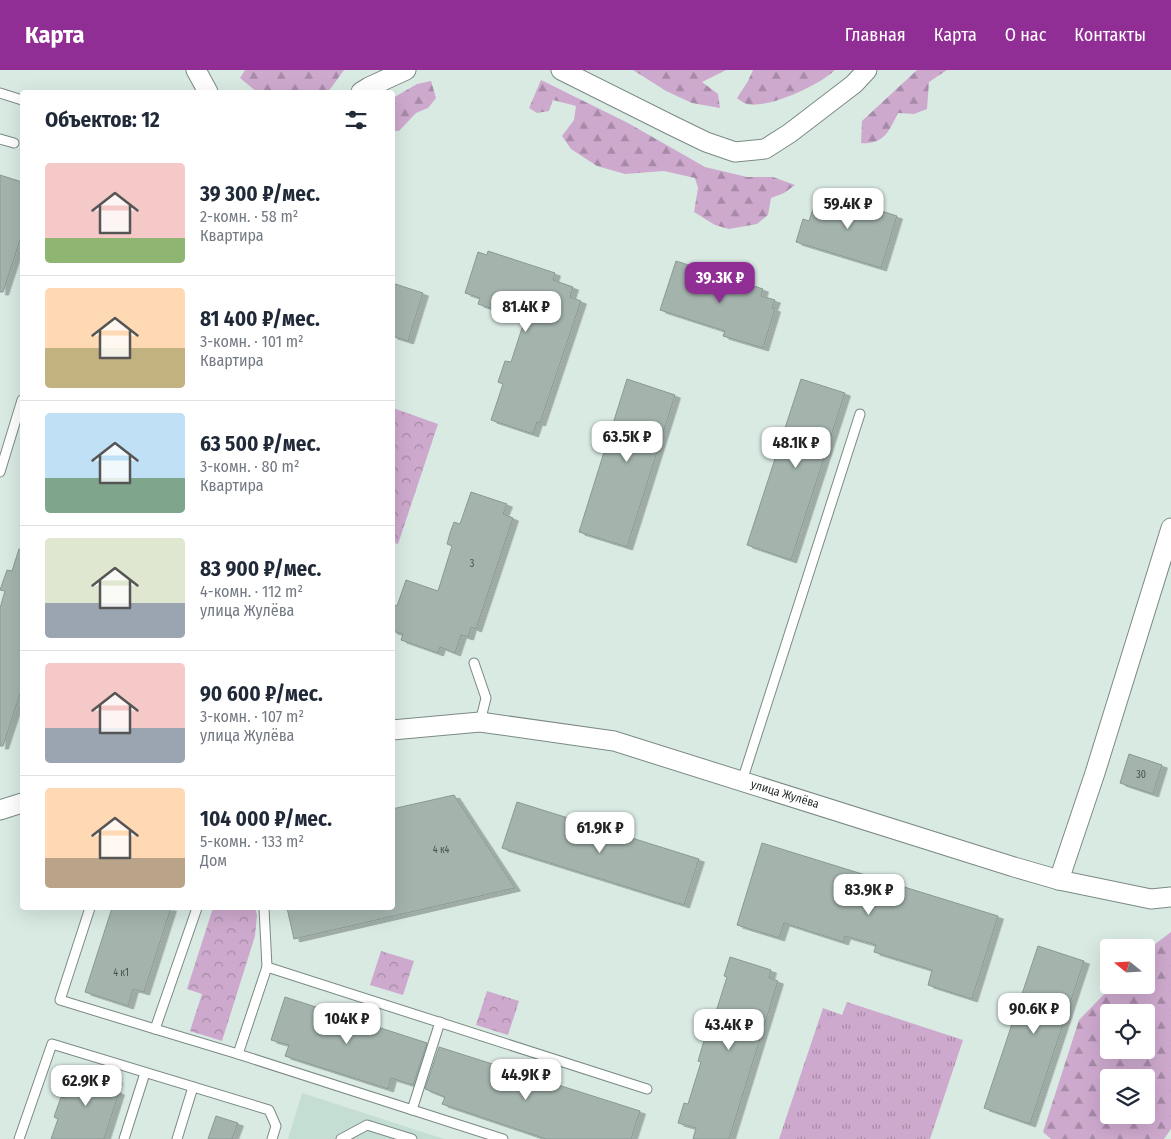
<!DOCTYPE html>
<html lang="ru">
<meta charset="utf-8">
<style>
:root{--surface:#fff;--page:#f6f6f7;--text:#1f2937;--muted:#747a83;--line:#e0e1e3;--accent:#912e95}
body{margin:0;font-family:"Fira Sans Condensed",sans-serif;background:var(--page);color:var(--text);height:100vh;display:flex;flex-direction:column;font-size:19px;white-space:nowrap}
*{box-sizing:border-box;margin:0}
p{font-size:16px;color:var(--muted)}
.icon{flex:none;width:28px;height:28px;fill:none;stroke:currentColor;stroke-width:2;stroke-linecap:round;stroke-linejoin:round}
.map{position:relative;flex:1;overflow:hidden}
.side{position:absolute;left:20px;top:20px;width:375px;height:820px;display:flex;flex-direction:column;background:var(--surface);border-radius:5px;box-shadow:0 5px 20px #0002}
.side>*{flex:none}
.needle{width:32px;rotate:288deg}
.tools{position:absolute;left:1100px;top:869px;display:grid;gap:10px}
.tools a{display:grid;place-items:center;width:55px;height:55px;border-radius:5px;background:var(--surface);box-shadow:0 5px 20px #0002;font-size:25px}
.price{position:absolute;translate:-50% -42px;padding:0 11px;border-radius:10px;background:#fff;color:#222;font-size:16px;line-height:32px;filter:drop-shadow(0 1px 2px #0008)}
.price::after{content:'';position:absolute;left:50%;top:30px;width:15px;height:11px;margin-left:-8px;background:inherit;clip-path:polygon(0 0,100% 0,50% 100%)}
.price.active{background:var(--accent);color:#fff}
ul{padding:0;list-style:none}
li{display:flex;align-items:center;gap:15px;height:125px;padding:0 25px}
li+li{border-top:1px solid var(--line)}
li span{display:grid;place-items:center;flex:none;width:140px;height:100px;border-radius:5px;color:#555}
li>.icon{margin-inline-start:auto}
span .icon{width:60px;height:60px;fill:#fffc;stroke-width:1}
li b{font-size:21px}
h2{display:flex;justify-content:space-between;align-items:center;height:60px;padding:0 25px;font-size:21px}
header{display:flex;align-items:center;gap:30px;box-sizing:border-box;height:70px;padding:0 25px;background:var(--accent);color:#fff}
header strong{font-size:24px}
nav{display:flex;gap:28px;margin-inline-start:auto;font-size:18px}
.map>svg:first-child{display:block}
</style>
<header>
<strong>Карта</strong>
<nav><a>Главная</a><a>Карта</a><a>О нас</a><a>Контакты</a></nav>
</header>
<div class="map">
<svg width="1171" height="1069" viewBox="0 0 1171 1069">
<defs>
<pattern id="grass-tufts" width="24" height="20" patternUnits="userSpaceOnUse" patternTransform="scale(1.25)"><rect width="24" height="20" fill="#cda9ce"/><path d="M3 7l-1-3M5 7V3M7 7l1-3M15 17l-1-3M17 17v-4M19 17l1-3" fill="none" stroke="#a68aa8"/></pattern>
<pattern id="forest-firs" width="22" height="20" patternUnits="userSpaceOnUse" patternTransform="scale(1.25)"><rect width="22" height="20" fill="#cda9ce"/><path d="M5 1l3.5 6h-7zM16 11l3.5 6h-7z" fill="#a68aa8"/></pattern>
<pattern id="park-crowns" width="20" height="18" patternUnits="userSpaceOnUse" patternTransform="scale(1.25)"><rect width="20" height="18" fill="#cda9ce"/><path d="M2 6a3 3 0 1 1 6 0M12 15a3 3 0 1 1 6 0" fill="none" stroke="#a68aa8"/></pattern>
<filter id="shadow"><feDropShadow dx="5.5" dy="3" stdDeviation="0" flood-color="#0004"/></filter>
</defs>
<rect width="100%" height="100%" fill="#d9eae3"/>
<polygon fill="#c5ded4" points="302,1023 444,1069 288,1069"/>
<polygon fill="url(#grass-tufts)" points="847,932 963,970 930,1069 779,1069 823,938 842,945"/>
<g fill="url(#forest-firs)" fill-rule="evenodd">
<polygon points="245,0 344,0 328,22 257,22 240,8"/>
<polygon points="633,0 726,0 702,12 718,24 720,38 692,33 666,21"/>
<path d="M 753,0 L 835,0 C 820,15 768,39 747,34 C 744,33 739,30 737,28 L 748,11 Z"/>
<path d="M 917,0 L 947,0 L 929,12 L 927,39 L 914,44 L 898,43 C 889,61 884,75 861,73 L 862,51 Z"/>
<polygon points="541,10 628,53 705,97 747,107 773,107 795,115 784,123 771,128 768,145 757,154 729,159 715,155 694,142 698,118 695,108 664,101 625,104 597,96 571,79 562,66 574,50 576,36 553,30 549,41 537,43 529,38"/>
<polygon points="431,11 436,28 428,38 416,43 399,61 393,61 393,28 417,14"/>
<path d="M 1171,862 L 1171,1059 L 1164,1069 L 1051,1069 L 1043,1062 L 1079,950 L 1113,915 L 1146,915 L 1146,881 ZM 1146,942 L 1146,980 L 1109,980 L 1109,942 ZM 1109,1008 L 1146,1008 L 1146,1045 L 1109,1045 Z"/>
</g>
<g fill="url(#park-crowns)">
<polygon points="393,338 438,354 398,474 392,472"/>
<polygon points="213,838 255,838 257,845 255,866 222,971 190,961 202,924 187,919"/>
<polygon points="381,881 414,891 403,925 370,915"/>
<polygon points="487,921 519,931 508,965 476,955"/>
</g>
<g fill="#a4b4ad" stroke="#899993" filter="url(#shadow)">
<polygon points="0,105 22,112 22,164 3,222 0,222"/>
<polygon points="819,121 897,146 881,198 796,172 803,149 809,151"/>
<polygon points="488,181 555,203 553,210 573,217 570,227 581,231 540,353 537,352 533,364 491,350 503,314 498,312 505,291 511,292 525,249 478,234 480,228 465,223 478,182 487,185"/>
<polygon points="676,191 763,219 761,226 775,230 772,238 775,239 763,278 723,266 725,261 660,240"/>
<polygon points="392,213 423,223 408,271 392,266"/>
<polygon points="627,309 675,325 627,477 579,462"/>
<polygon points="801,309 845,323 791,490 747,475"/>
<polygon points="471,422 507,434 503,444 513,448 476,559 471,557 468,567 461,565 455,583 440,577 438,583 401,570 403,564 392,561 392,534 397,536 406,510 438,521 452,476 447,474 450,463 454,452 460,454"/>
<polygon points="19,479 22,479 22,618 3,676 0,676 0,538 5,521 0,520 7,500 12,501"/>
<polygon points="1129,684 1162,695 1153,724 1120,713"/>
<polygon points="454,725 515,818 294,869 287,838 392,838 392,739"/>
<polygon points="517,732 699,789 684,835 502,778"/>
<polygon points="762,773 998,846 972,929 928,915 932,900 874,882 876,875 845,866 843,872 784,853 779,868 737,855"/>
<polygon points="112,838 171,838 144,922 133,919 128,936 85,922"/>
<polygon points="1038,876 1084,891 1030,1054 984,1038"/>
<polygon points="730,887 771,900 769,908 778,911 729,1069 693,1069 696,1058 678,1053 684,1033 688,1034 701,992 698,991 711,947 714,948 727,907 724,906"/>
<polygon points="285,927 427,973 413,1015 391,1008 388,1019 285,986 289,975 271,970"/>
<polygon points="439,977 640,1041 631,1069 546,1069 442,1034 445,1027 425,1019"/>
<polygon points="75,996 117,1010 114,1020 119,1022 104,1069 51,1069 58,1049 54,1047 61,1027 65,1028"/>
<polygon points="216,1046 238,1053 232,1069 208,1069"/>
</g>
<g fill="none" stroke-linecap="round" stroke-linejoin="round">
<defs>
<g id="lane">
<polyline points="0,23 22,30"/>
<polyline points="0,69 14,73"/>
<polyline points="0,402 22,330"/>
<polyline points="474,593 486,628 480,652"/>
<polyline points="742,711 860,344"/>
<polyline points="90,838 60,930 155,959 197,838"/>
<polyline points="267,897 647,1019"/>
<polyline points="155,959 238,984 503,1069"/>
<polyline points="238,984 267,897 264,838"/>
<polyline points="412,1040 440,952"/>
<polyline points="19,1069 52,974 269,1040 276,1056 272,1069"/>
<polyline points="124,1069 145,1003"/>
<polyline points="177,1069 193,1017"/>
<polyline points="341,1069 367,1055 412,1069"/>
</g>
<g id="street">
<polyline points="196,0 208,22"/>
<polyline points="561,0 671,55 706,72 735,82 765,79 790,63 854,14 867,0"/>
<polyline points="361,22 369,17 406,0"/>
<polyline points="392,660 480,652 614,671 1014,797 1059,810 1151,829 1171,827"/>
<polyline points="0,740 22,733"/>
<polyline points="1059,810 1095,703 1171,458"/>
</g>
</defs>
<use href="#lane" stroke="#7b8a84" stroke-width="11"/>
<use href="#street" stroke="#7b8a84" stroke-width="21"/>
<use href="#lane" stroke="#fff" stroke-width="9"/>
<use href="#street" stroke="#fff" stroke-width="19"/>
</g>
<g text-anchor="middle" stroke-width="4" stroke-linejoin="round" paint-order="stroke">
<g font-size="10" fill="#48514d">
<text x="472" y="497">3</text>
<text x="1141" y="708">30</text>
<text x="441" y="783">4 к4</text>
<text x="121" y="906">4 к1</text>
</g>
<g font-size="12" fill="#29302d" stroke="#fff">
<text transform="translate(785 724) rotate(17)" y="4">улица Жулёва</text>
</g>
</g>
</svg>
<div class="tools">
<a><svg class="needle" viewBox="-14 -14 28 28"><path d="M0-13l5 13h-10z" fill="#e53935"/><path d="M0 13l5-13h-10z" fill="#747a83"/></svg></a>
<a><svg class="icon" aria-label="locate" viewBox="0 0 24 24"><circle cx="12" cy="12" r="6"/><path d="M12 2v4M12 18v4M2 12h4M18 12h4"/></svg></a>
<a><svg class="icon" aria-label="layers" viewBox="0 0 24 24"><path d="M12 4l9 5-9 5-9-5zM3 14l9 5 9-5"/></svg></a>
</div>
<b class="price" style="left:848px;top:160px">59.4K ₽</b>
<b class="price active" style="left:720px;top:234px">39.3K ₽</b>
<b class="price" style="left:526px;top:263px">81.4K ₽</b>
<b class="price" style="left:627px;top:393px">63.5K ₽</b>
<b class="price" style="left:796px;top:399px">48.1K ₽</b>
<b class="price" style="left:600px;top:784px">61.9K ₽</b>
<b class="price" style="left:869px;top:846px">83.9K ₽</b>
<b class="price" style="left:1034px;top:965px">90.6K ₽</b>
<b class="price" style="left:347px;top:975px">104K ₽</b>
<b class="price" style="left:729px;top:981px">43.4K ₽</b>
<b class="price" style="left:526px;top:1031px">44.9K ₽</b>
<b class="price" style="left:86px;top:1037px">62.9K ₽</b>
<section class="side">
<h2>Объектов: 12<svg class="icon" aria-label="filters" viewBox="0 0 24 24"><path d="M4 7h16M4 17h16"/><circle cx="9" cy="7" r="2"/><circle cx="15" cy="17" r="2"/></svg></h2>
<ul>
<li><span style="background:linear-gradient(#f6c9c9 75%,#8fb573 0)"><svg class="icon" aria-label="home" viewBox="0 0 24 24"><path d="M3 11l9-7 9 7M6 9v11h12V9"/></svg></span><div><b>39 300 ₽/мес.</b><p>2-комн. · 58 m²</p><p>Квартира</p></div></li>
<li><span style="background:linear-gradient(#ffd9b3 60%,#c2b280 0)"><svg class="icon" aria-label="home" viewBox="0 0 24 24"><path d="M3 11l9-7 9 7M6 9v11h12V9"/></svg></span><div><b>81 400 ₽/мес.</b><p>3-комн. · 101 m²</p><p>Квартира</p></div></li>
<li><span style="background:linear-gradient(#bfe0f5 65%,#7fa58c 0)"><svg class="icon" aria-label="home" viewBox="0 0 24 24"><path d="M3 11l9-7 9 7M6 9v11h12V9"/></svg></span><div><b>63 500 ₽/мес.</b><p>3-комн. · 80 m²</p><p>Квартира</p></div></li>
<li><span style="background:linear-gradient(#dfe7d0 65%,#9aa5b1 0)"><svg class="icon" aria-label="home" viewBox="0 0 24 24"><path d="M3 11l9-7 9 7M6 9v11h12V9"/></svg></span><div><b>83 900 ₽/мес.</b><p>4-комн. · 112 m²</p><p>улица Жулёва</p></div></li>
<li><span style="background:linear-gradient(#f6c9c9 65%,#9aa5b1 0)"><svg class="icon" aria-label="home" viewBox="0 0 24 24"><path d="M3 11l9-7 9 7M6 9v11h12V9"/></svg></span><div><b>90 600 ₽/мес.</b><p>3-комн. · 107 m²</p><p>улица Жулёва</p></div></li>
<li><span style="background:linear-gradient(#ffd9b3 70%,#b9a48a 0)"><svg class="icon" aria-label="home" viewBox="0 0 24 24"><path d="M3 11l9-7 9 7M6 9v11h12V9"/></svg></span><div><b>104 000 ₽/мес.</b><p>5-комн. · 133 m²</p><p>Дом</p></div></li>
</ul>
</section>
</div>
